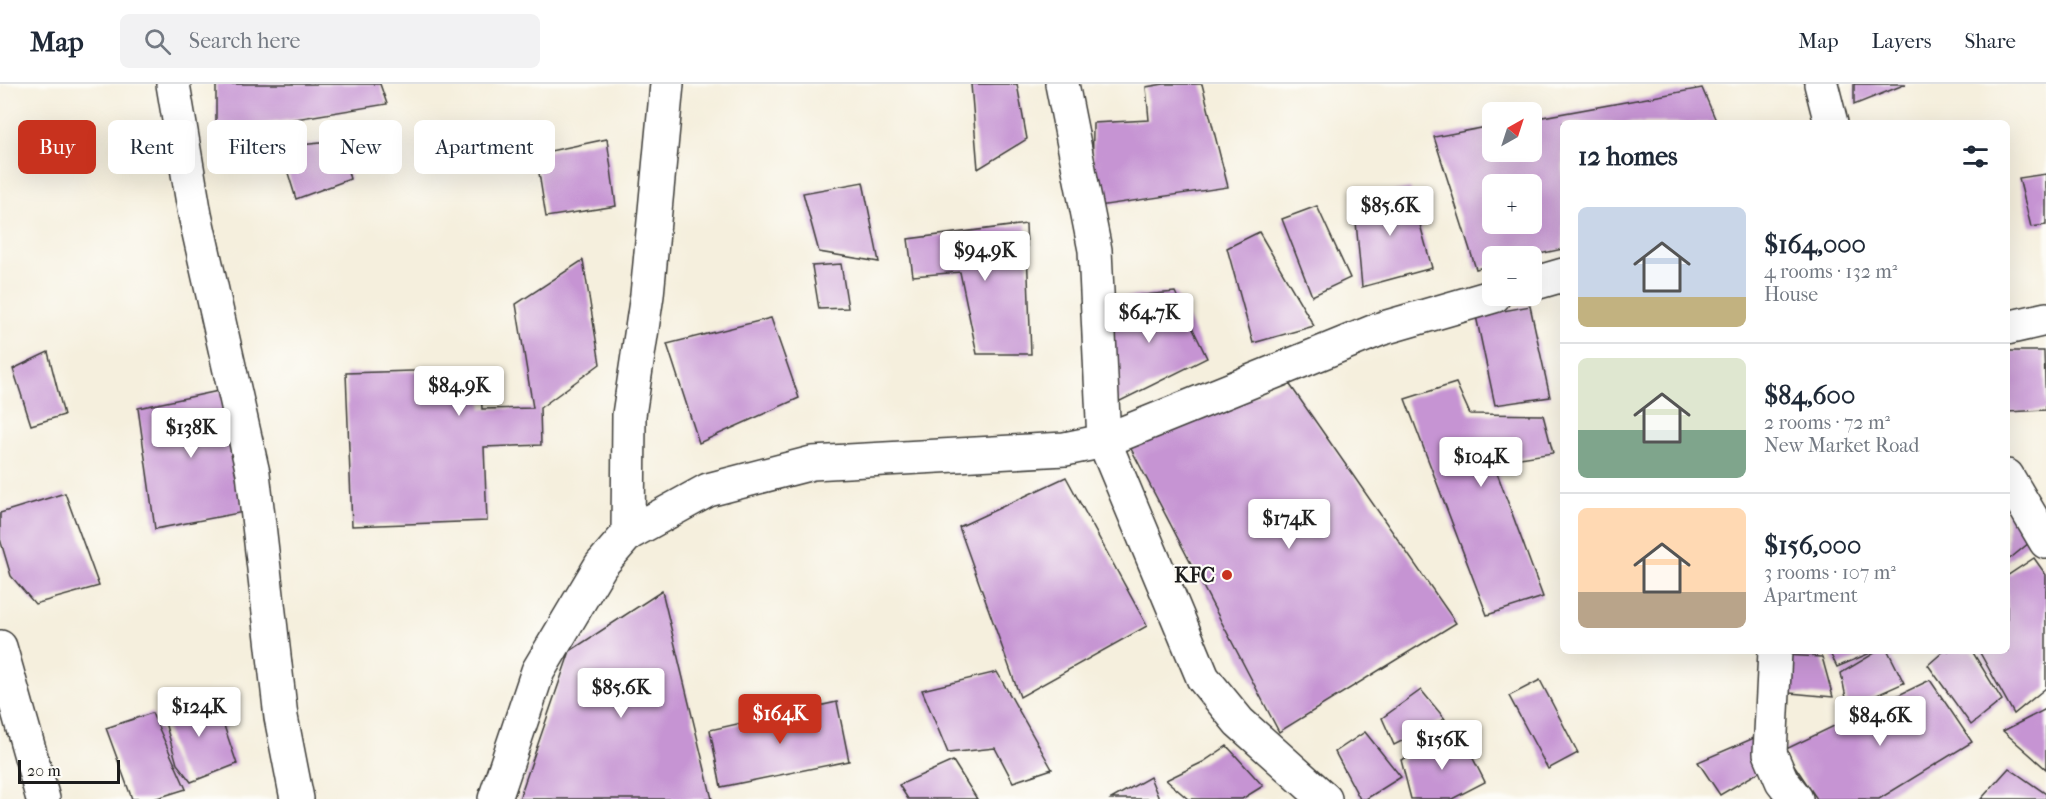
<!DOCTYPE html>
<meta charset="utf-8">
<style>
:root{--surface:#fff;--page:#f2f2f3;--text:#1f2937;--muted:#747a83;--line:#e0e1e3;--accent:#c8321e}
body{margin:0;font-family:"IM FELL French Canon",serif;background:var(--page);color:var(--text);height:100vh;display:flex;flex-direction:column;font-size:22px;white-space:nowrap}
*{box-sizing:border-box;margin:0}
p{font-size:20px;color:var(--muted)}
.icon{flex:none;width:33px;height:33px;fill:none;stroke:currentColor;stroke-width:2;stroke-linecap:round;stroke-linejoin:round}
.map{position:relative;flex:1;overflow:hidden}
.details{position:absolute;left:1560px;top:36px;width:450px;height:534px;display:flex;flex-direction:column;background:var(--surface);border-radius:9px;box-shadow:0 6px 24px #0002}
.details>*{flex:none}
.hud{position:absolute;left:18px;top:36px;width:570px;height:54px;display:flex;gap:12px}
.needle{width:39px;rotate:39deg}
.buttons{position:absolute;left:1482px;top:18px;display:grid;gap:12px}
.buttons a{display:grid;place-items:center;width:60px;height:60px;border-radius:9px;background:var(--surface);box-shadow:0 6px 24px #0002;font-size:30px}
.scale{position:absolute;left:18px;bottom:15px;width:102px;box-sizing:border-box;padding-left:6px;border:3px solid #1c1c1c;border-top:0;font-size:16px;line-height:21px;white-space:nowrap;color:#1c1c1c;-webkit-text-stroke:4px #fdfcf7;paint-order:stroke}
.price{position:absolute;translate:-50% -51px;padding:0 14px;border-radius:6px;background:#fff;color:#222;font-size:20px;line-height:39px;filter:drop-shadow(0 2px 3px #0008)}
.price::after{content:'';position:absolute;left:50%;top:36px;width:18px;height:14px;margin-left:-9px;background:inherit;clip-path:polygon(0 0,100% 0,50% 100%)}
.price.on{background:var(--accent);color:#fff}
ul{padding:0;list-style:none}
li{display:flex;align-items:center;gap:18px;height:150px;padding:0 18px}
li+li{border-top:2px solid var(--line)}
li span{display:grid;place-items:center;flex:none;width:168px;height:120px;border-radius:9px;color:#555}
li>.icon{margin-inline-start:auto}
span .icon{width:72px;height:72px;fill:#fffc;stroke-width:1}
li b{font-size:26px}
h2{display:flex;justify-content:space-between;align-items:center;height:72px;padding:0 18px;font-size:26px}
.pill{padding:0 21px;border-radius:9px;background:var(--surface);box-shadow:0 6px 24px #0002;font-size:21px;line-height:54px}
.pill.on{background:var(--accent);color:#fff}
header{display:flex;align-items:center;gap:36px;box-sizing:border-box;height:84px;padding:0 30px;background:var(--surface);border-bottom:2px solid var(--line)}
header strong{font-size:28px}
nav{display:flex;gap:33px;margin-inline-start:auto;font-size:21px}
.search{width:420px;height:54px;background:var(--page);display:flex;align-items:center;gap:15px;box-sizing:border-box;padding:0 21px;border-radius:9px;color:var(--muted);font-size:22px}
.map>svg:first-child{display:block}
</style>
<header>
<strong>Map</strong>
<div class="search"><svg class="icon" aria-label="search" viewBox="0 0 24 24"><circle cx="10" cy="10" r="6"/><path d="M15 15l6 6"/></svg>Search here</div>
<nav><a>Map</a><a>Layers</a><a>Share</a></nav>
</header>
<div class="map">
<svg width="2046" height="715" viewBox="0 0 2046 715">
<rect width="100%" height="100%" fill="#fdfcf7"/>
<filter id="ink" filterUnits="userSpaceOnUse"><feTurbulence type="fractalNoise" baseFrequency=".0167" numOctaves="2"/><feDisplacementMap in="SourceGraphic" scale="12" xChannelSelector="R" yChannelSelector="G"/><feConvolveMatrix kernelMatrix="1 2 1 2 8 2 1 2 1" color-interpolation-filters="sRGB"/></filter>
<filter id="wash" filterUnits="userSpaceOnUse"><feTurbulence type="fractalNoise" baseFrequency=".008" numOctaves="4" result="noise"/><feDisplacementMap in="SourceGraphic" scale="24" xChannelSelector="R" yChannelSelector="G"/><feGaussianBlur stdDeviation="1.35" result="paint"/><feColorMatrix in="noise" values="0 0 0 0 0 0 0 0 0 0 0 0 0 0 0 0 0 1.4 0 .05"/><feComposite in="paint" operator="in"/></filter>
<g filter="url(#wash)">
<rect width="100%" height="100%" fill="#f5efdd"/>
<g id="blocks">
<g fill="#c694d3" fill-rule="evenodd">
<polygon points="216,0 380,0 387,20 216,48"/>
<polygon points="971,0 1017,0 1027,55 978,85"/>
<polygon points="1164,0 1202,0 1228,103 1092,123 1093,39 1149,36 1146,3"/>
<polygon points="1854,0 1906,0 1854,21"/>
<path d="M 1702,4 L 1717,39 L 1563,39 L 1563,165 L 1530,172 L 1492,172 L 1492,181 L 1476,185 L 1434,53 L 1492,42 L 1492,68 L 1532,68 L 1532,35 ZM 1492,100 L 1532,100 L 1532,140 L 1492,140 Z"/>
<polygon points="607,55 616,122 546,133 536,70"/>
<polygon points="340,57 350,95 296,115 280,63"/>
<polygon points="2046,90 2046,141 2031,143 2019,94"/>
<polygon points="863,98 879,178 819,168 803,109"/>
<polygon points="1410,104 1432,184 1362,203 1354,116"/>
<polygon points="1317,122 1350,194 1312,212 1282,135"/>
<polygon points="1026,140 1031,270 977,270 960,188 913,192 908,155"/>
<polygon points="1259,148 1314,242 1253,259 1227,164"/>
<polygon points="583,176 600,280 540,324 541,361 484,363 487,437 352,442 346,289 480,285 482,325 533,324 516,220"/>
<polygon points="841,180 848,224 819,225 812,182"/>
<polygon points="1175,208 1207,274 1106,324 1113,214"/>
<polygon points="1530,222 1550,313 1495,321 1476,232"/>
<polygon points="771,234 799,314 699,359 667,260"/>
<polygon points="2007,267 2044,267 2046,326 2007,328"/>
<polygon points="48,268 64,331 31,341 13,285"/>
<polygon points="1288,298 1456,539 1279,648 1128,359"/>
<polygon points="1456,299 1470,330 1543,331 1553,369 1493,378 1543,513 1487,531 1405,315"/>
<polygon points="228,305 244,428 155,445 138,324"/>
<polygon points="1066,393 1147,542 1020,613 959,443"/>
<polygon points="65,409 99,502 35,520 11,492 0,455 0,429"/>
<polygon points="2007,413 2035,454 2007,477"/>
<polygon points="2034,474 2046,491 2046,604 2014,630 1979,567 2007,567 2007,492"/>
<polygon points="662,507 712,715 519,715 570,567"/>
<polygon points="1829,567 1875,567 1837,583"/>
<polygon points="1878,567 1888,567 1904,599 1848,624 1841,589"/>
<polygon points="1944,567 1972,567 2002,616 1971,641 1928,581"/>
<polygon points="1784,571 1822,573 1833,613 1790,609"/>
<polygon points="997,588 1052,685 1013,698 995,664 948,669 922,606"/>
<polygon points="1540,596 1578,669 1548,685 1509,612"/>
<polygon points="1930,596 1972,658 1879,715 1817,715 1784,666"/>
<polygon points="1421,606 1445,635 1394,661 1382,634"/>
<polygon points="213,609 237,680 191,698 177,680 162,628"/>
<polygon points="837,618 849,677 721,703 710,646"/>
<polygon points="2046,625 2046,685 2003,647"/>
<polygon points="152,629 186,705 154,715 132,715 106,644"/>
<polygon points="1365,648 1401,693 1366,715 1360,715 1335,668"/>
<polygon points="1460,649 1485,698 1452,715 1411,715 1401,676"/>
<polygon points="1754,654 1766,684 1720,711 1698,678"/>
<polygon points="1227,662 1263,702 1242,715 1188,715 1166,696 1203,678"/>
<polygon points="953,677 977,715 908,715 899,701"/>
<polygon points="2009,684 2046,710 2046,715 1981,715"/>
<polygon points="1150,693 1159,715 1111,715"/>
</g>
</g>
</g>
<g filter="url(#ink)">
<use href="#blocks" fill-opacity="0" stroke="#3d3c39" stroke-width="1.5"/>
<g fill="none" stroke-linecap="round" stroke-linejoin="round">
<defs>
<g id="minor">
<polyline points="173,0 195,131 253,389 281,633 297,715"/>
<polyline points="1062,0 1095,166 1104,357 1203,594 1239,638 1325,715"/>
<polyline points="1821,0 1831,39"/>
<polyline points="1532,200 1563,191"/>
<polyline points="2007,244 2046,235"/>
<polyline points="2007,392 2046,458"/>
<polyline points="628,450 629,331 647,211 667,0"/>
<polyline points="0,563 43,715"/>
<polyline points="1775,567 1770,669 1782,697 1796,715"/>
<polyline points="495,715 538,587 601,481 628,450 708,406 812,379 1065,365 1104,357 1380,245 1494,212"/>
</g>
</defs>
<use href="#minor" stroke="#3d3c39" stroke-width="36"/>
<use href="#minor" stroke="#fff" stroke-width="33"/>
</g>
</g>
<circle fill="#c8321e" stroke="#fdfcf7" stroke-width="2" cx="1227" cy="491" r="6"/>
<g text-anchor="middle" stroke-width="4.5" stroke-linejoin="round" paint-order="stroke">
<g font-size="21" font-weight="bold" fill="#1c1c1c" stroke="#fdfcf7" text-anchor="end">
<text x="1215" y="498">KFC</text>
</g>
</g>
</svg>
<div class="buttons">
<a><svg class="needle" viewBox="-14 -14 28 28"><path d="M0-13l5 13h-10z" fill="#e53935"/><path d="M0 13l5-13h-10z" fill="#747a83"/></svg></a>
<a>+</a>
<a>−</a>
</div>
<div class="scale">20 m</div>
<b class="price" style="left:1390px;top:153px">$85.6K</b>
<b class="price" style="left:985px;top:198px">$94.9K</b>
<b class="price" style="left:1149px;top:260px">$64.7K</b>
<b class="price" style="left:459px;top:333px">$84.9K</b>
<b class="price" style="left:191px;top:375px">$138K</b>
<b class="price" style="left:1481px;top:404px">$104K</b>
<b class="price" style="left:1289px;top:466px">$174K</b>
<b class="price" style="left:621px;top:635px">$85.6K</b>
<b class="price" style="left:199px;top:654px">$124K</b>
<b class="price on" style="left:780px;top:661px">$164K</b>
<b class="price" style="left:1880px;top:663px">$84.6K</b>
<b class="price" style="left:1442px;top:687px">$156K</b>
<div class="hud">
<a class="pill on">Buy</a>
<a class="pill">Rent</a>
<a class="pill">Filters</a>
<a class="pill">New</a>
<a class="pill">Apartment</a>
</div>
<section class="details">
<h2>12 homes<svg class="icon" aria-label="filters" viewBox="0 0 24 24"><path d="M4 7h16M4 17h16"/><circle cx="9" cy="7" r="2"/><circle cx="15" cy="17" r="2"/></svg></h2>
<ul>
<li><span style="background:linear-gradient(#c9d6e8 75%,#c2b280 0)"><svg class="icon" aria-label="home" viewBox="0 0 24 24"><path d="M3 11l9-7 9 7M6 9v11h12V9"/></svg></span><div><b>$164,000</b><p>4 rooms · 132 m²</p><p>House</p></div></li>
<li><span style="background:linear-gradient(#dfe7d0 60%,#7fa58c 0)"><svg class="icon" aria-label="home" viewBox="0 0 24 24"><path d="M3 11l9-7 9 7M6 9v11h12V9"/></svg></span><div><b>$84,600</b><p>2 rooms · 72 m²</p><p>New Market Road</p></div></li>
<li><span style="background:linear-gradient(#ffd9b3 70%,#b9a48a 0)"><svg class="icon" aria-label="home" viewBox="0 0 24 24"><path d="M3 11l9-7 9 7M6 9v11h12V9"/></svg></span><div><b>$156,000</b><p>3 rooms · 107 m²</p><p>Apartment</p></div></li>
</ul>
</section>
</div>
